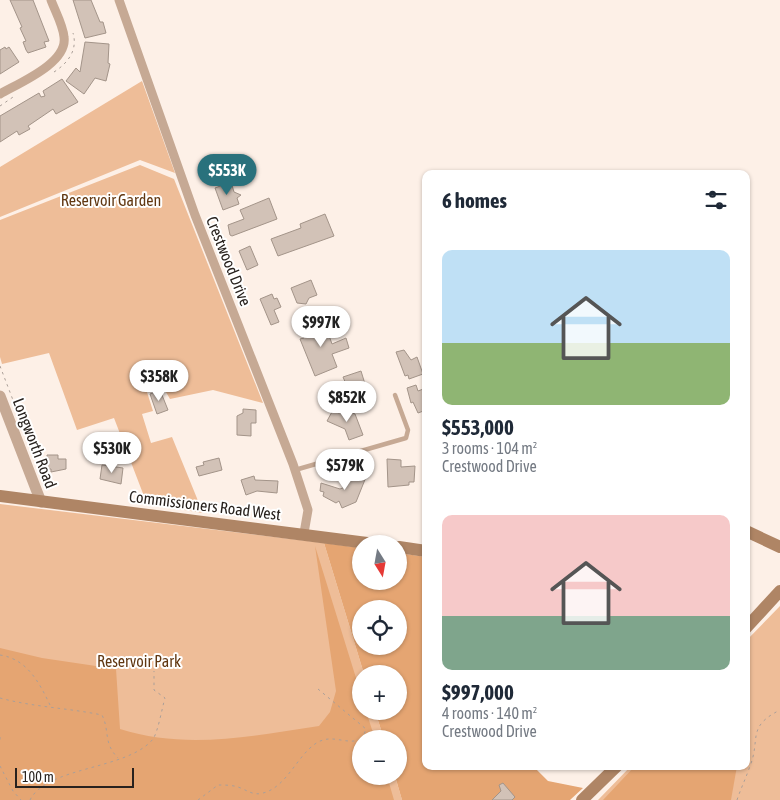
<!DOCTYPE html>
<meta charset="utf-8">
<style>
:root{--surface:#fff;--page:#f2f2f3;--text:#1f2937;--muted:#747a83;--accent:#29717c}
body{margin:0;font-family:"Asap Condensed",sans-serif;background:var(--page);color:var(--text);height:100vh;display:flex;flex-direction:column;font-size:19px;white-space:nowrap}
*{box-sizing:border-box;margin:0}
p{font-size:16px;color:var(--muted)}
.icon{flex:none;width:28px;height:28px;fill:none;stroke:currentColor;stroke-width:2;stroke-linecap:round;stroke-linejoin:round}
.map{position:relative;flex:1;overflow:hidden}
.details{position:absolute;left:422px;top:170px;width:328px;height:600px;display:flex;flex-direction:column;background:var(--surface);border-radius:10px;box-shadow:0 1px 4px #0004}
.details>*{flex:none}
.needle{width:32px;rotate:169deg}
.tools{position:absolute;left:352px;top:535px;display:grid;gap:10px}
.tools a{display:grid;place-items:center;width:55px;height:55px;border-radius:50%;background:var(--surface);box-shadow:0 1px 4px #0004;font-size:25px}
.scale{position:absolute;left:15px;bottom:12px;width:119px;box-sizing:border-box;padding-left:5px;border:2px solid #28221e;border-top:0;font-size:14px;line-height:18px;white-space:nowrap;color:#28221e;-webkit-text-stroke:4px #fff;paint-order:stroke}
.price{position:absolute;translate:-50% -42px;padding:0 11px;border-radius:18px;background:#fff;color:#222;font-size:16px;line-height:32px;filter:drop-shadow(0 1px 2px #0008)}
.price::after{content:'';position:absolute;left:50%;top:30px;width:15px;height:11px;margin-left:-8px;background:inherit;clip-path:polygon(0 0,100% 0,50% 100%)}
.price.selected{background:var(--accent);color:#fff}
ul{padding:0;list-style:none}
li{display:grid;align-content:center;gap:10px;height:265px;padding:0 20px}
li span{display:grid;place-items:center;height:155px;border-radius:10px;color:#555}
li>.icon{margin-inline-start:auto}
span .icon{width:90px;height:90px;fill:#fffc;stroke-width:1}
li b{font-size:21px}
h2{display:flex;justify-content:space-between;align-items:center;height:60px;padding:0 20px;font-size:21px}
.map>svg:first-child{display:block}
</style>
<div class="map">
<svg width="780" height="800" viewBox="0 0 780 800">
<rect width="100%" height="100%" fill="#fdf0e7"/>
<g fill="#eebd98">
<polygon points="142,81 175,173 140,160 0,217 0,167"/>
<polygon points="140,165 174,179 263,403 213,390 170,399 163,387 147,392 153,411 142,414 151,443 172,437 203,513 147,504 114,418 77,430 49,353 2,364 0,357 0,220"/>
<polygon points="0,504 324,543 364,674 361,674 361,711 375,711 384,739 361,739 361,776 395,776 402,800 0,800"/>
<polygon points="780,606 780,800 598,800 631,766 746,766 746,641"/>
</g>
<g fill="#e5a572" fill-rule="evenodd">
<path d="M 324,543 L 361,548 L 361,581 L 399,581 L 399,553 L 426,557 L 426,766 L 533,766 L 548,781 L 583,788 L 570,800 L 402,800 L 395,776 L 399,776 L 399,739 L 384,739 L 375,711 L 399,711 L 399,674 L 364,674 ZM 361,609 L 399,609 L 399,646 L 361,646 Z"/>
<path d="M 315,546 L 361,694 L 361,711 L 366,711 L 375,739 L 361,739 L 361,776 L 387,776 L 394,800 L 0,800 L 0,648 L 42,658 L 116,669 L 120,729 C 186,750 252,736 319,726 L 330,712 L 336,691 Z"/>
<polygon points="635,766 737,766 731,800 603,800"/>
</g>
<g fill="#d2c2b7" stroke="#a39489">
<polygon points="10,0 33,0 49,41 44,42 46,47 28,53 26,50 23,42 26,41 20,28 22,27"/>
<polygon points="73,0 91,0 100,22 103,22 106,33 85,38"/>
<polygon points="85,42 109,44 108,63 110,64 106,81 95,78 84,94 66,81 76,68 80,72"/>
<polygon points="5,47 6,49 9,47 19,62 0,74 0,50"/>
<polygon points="62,79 78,102 56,114 53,109 28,126 30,129 19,135 17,131 0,142 0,116 39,93 41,97 45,96 43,91"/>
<polygon points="231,182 234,192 241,195 237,198 239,204 223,210 215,188"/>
<polygon points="269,198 277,219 232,236 230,235 228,225 244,219 240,210"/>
<polygon points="325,214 334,236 278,256 271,239 301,228 300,224"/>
<polygon points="250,246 258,265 247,270 239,251"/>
<polygon points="311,280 317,295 309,298 306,304 297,303 291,288"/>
<polygon points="272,294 274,299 277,298 281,307 274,310 279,322 271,325 260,299"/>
<polygon points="316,321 320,332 327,330 332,344 346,338 349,348 332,354 337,367 315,376 300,339 304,338 301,327"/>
<polygon points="404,350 411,360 417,357 423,374 409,379 408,375 405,376 396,352"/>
<polygon points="361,371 365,384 356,387 359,396 346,400 341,385 346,384 343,377"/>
<polygon points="416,385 418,391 426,388 426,410 418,413 413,402 411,403 407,388"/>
<polygon points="160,390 168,410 157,414 150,394"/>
<polygon points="341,408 355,414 363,435 349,440 345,429 327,421 333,410 339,413"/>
<polygon points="243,409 256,410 256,423 251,423 251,436 237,435 237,416 243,413"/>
<polygon points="47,455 58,455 58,459 66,459 66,469 51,472 51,469 47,469"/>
<polygon points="219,458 222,470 199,476 196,467 204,465 203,462"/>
<polygon points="387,459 401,460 401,467 415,466 414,482 409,482 409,485 388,487"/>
<polygon points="102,465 123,468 121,484 100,479"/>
<polygon points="351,471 366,477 356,502 342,508 339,501 336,503 323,496 324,492 320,491 321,483 340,489 345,487"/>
<polygon points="254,476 255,480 278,481 277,493 257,491 246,495 241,480"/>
<polygon points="503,783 515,797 512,800 492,800 501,791 499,785"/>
</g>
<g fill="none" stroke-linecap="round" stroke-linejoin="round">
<g stroke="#aa9f98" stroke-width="1" stroke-dasharray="2.5 4" stroke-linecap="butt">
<path d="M 54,72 C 68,63 78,50 73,33"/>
<polyline points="0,106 16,95"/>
<polyline points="0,366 16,408"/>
<path d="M 0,655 C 27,659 39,682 50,705"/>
<polyline points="318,689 366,729 362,739"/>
<path d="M 0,698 C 33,707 68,708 102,715 C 110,731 103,743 118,758"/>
<polyline points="0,737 0,741"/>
<polyline points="0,766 13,791 21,800"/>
<path d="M 30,800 C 47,766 128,770 153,739 C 158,732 162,708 165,698 L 154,690 L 154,671"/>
<path d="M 198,800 L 218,785 C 224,785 232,785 238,787 C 247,790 253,796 263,793 C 289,787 300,747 323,740 C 336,736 349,745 361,739"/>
<path d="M 737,800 C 741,788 746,778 750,766 C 761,739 746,727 780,710"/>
</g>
<polyline stroke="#c6a994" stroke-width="4.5" points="295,470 406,438 408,430 395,395"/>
<g stroke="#c6a994" stroke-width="9">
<polyline points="119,0 195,215 293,464 308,510 304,533"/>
<path d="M 0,94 C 19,83 68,63 64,37 C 63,25 55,11 51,0"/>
</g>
<polyline stroke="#c6a994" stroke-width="11" points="0,396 41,502"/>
<g stroke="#af8565" stroke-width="12">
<polyline points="0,496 375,544"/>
<polyline points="746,531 780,547"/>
<polyline points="399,547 426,551"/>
<polyline points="746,628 780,591"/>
<polyline points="582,800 617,766"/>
</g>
</g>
<g text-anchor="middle" stroke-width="4" stroke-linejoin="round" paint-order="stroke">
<g font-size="16" fill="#613711" stroke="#fff">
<text x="111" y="206">Reservoir Garden</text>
<text x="139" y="667">Reservoir Park</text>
</g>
<g font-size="16" fill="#28221e" stroke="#fff">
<text transform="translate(229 261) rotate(68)" y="6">Crestwood Drive</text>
<text transform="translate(35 443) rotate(69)" y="6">Longworth Road</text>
<text transform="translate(205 505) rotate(7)" y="6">Commissioners Road West</text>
</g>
</g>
</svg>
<div class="tools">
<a><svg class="needle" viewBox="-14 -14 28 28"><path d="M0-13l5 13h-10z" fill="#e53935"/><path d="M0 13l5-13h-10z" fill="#747a83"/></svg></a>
<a><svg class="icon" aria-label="locate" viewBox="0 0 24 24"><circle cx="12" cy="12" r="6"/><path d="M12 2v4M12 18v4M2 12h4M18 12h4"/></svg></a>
<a>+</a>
<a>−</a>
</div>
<div class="scale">100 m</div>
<b class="price selected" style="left:227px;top:196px">$553K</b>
<b class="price" style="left:321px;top:348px">$997K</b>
<b class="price" style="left:159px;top:402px">$358K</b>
<b class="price" style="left:347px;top:423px">$852K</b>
<b class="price" style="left:112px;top:474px">$530K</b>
<b class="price" style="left:345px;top:491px">$579K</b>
<section class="details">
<h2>6 homes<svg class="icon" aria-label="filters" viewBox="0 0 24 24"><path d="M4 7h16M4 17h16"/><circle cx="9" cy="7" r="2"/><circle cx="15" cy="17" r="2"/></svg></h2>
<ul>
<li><span style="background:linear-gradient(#bfe0f5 60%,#8fb573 0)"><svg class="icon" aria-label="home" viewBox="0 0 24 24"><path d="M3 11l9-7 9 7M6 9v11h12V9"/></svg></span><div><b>$553,000</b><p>3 rooms · 104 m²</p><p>Crestwood Drive</p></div></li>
<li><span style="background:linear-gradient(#f6c9c9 65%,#7fa58c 0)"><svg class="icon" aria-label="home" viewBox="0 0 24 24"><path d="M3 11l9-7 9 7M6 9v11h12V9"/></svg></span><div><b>$997,000</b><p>4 rooms · 140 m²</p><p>Crestwood Drive</p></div></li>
</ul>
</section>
</div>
